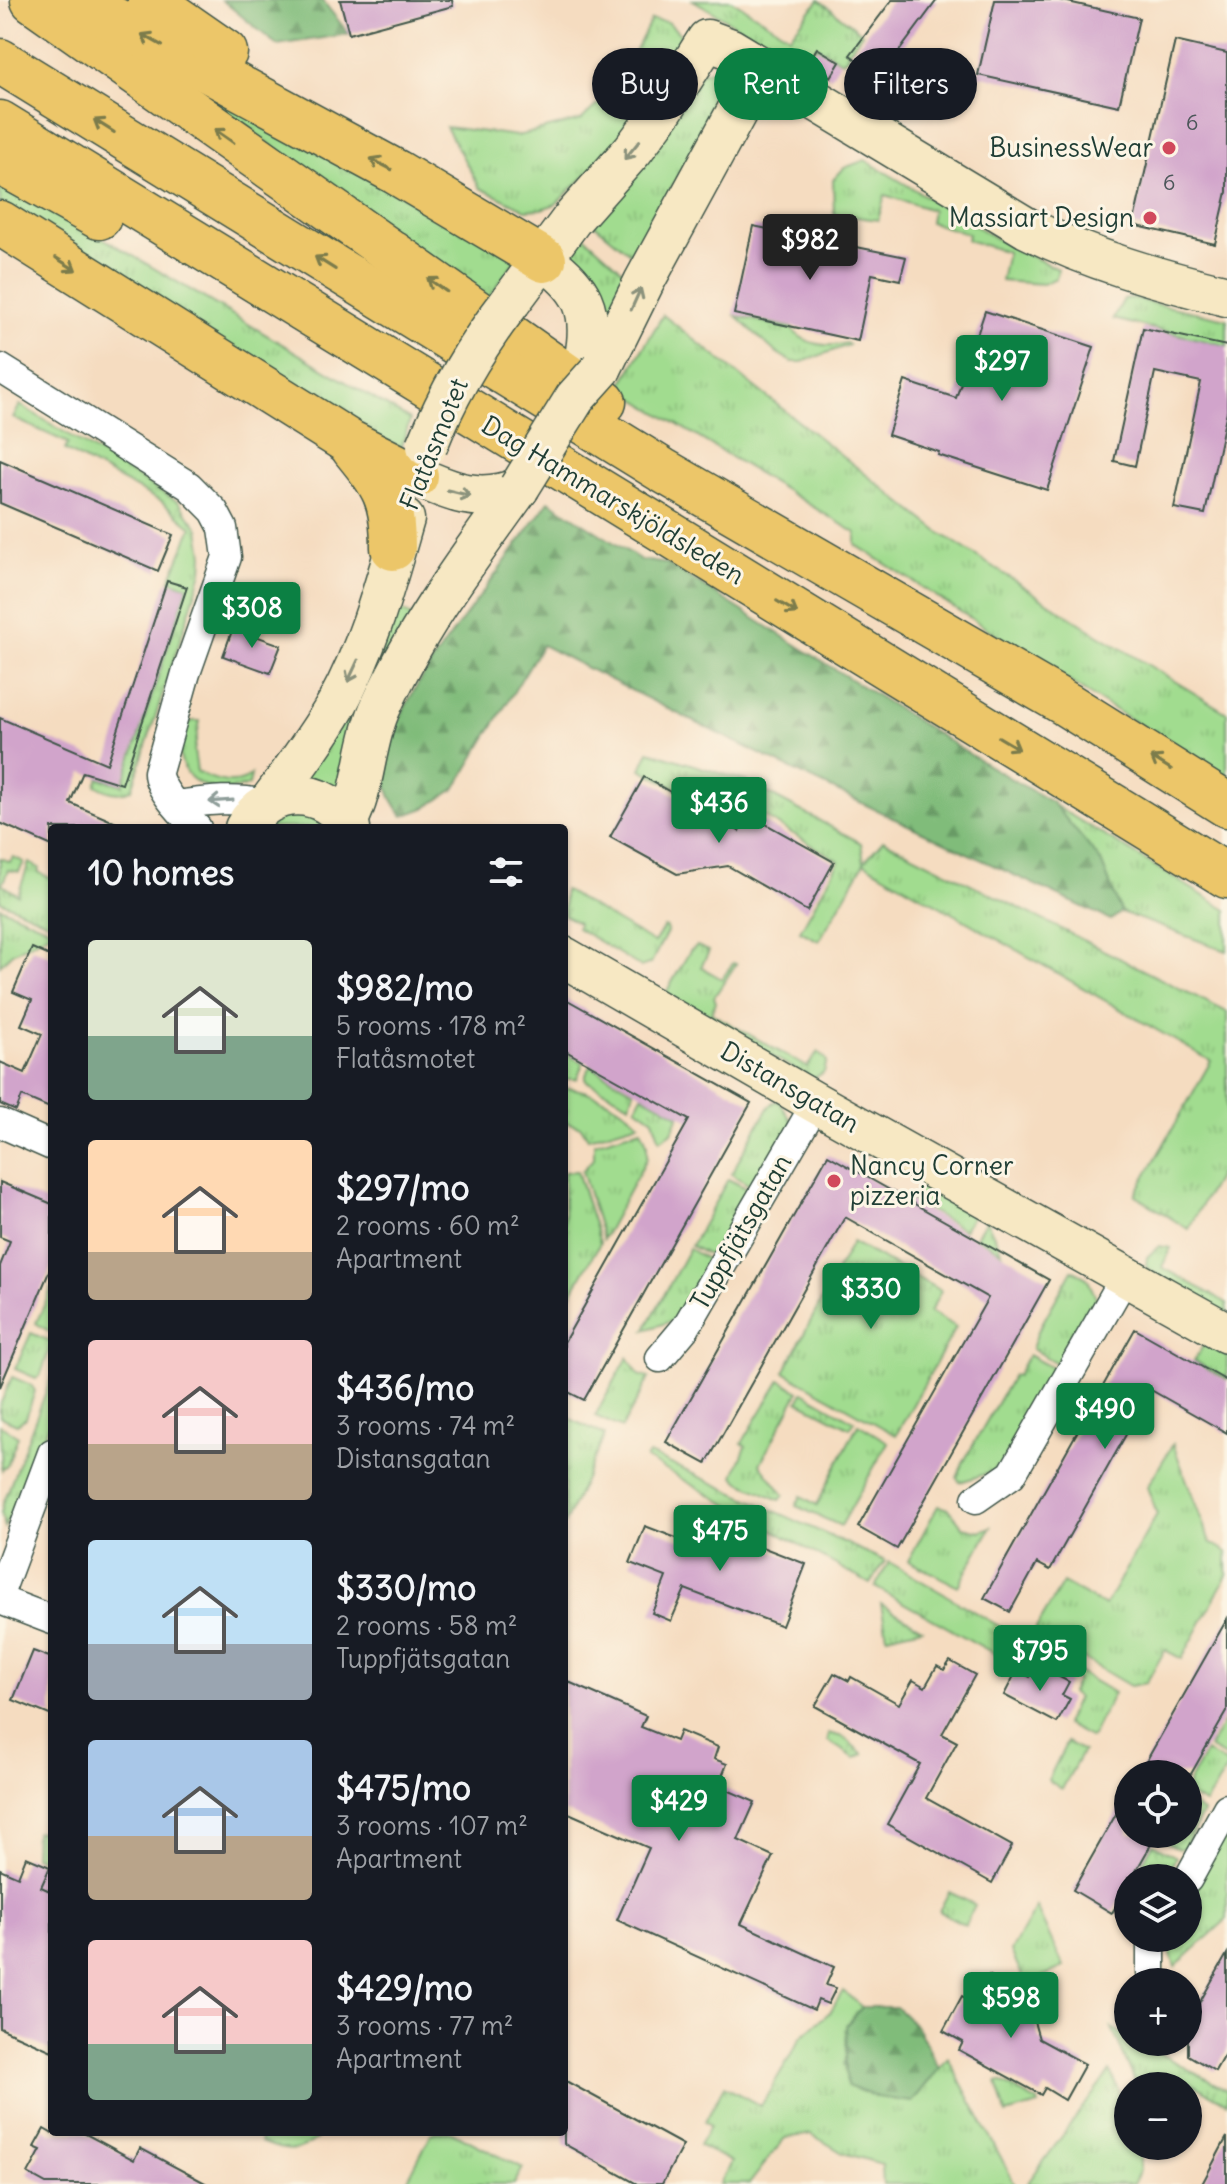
<!DOCTYPE html>
<meta charset="utf-8">
<style>
:root{--surface:#171b24;--page:#242831;--text:#f1f3f6;--muted:#9ea1a6;--accent:#0b8043}
body{margin:0;font-family:Delius,sans-serif;background:var(--page);color:var(--text);height:100vh;display:flex;flex-direction:column;font-size:30px;white-space:nowrap}
*{box-sizing:border-box;margin:0}
p{font-size:26px;color:var(--muted)}
.icon{flex:none;width:44px;height:44px;fill:none;stroke:currentColor;stroke-width:2;stroke-linecap:round;stroke-linejoin:round}
.map{position:relative;flex:1;overflow:hidden}
.drawer{position:absolute;left:48px;top:824px;width:520px;height:1312px;display:flex;flex-direction:column;background:var(--surface);border-radius:8px;box-shadow:0 2px 6px #0004}
.drawer>*{flex:none}
.guide{position:absolute;left:592px;top:48px;width:514px;height:72px;display:flex;gap:16px}
.buttons{position:absolute;left:1114px;top:1760px;display:grid;gap:16px}
.buttons a{display:grid;place-items:center;width:88px;height:88px;border-radius:50%;background:var(--surface);box-shadow:0 2px 6px #0004;font-size:40px}
.price{position:absolute;translate:-50% -68px;padding:0 18px;border-radius:8px;background:var(--accent);color:#fff;font-size:26px;line-height:52px;filter:drop-shadow(0 2px 4px #0008)}
.price::after{content:'';position:absolute;left:50%;top:48px;width:24px;height:18px;margin-left:-12px;background:inherit;clip-path:polygon(0 0,100% 0,50% 100%)}
.price.current{background:#222;color:#fff}
ul{padding:0;list-style:none}
li{display:flex;align-items:center;gap:24px;height:200px;padding:0 40px}
li span{display:grid;place-items:center;flex:none;width:224px;height:160px;border-radius:8px;color:#555}
li>.icon{margin-inline-start:auto}
span .icon{width:96px;height:96px;fill:#fffc;stroke-width:1}
li b{font-size:34px}
h2{display:flex;justify-content:space-between;align-items:center;height:96px;padding:0 40px;font-size:34px}
.pill{padding:0 28px;border-radius:36px;background:var(--surface);box-shadow:0 2px 6px #0004;font-size:28px;line-height:72px}
.pill.current{background:var(--accent);color:#fff}
.map>svg:first-child{display:block}
</style>
<div class="map">
<svg width="1227" height="2184" viewBox="0 0 1227 2184">
<defs>
<pattern id="grass-tufts" width="24" height="20" patternUnits="userSpaceOnUse" patternTransform="scale(2)"><rect width="24" height="20" fill="#a1dc8f"/><path d="M3 7l-1-3M5 7V3M7 7l1-3M15 17l-1-3M17 17v-4M19 17l1-3" fill="none" stroke="#8abe7c"/></pattern>
<pattern id="forest-firs" width="22" height="20" patternUnits="userSpaceOnUse" patternTransform="scale(2)"><rect width="22" height="20" fill="#80bc7a"/><path d="M5 1l3.5 6h-7zM16 11l3.5 6h-7z" fill="#689a65"/></pattern>
</defs>
<rect width="100%" height="100%" fill="#fcf5e5"/>
<filter id="ink" filterUnits="userSpaceOnUse"><feTurbulence type="fractalNoise" baseFrequency=".0125" numOctaves="2"/><feDisplacementMap in="SourceGraphic" scale="16" xChannelSelector="R" yChannelSelector="G"/><feConvolveMatrix kernelMatrix="1 2 1 2 8 2 1 2 1" color-interpolation-filters="sRGB"/></filter>
<filter id="wash" filterUnits="userSpaceOnUse"><feTurbulence type="fractalNoise" baseFrequency=".006" numOctaves="4" result="noise"/><feDisplacementMap in="SourceGraphic" scale="32" xChannelSelector="R" yChannelSelector="G"/><feGaussianBlur stdDeviation="1.8" result="paint"/><feColorMatrix in="noise" values="0 0 0 0 0 0 0 0 0 0 0 0 0 0 0 0 0 1.4 0 .05"/><feComposite in="paint" operator="in"/></filter>
<g filter="url(#wash)">
<rect width="100%" height="100%" fill="#f5dcc0"/>
<g fill="url(#grass-tufts)" stroke="#608c62" stroke-width="2">
<polygon points="693,0 731,0 790,36 819,0 862,33 847,54 849,56 842,61 816,46 806,62 783,53"/>
<polygon points="651,20 668,22 681,35 667,73 622,140 556,204 541,209 526,210 480,188 446,127 517,136 581,120 618,85"/>
<polygon points="115,35 516,259 488,299"/>
<polygon points="717,68 723,71 727,88 672,187 637,259 587,218 701,73"/>
<polygon points="865,160 1004,243 1058,269 1056,278 1043,284 1001,281 1007,252 967,240 968,234 930,222 932,210 885,195 878,220 834,214 833,180 844,168"/>
<polygon points="0,177 410,420 399,454 0,205"/>
<polygon points="582,234 629,276 608,318 565,253"/>
<polygon points="1129,298 1227,319 1227,346 1113,319 1124,299"/>
<polygon points="663,315 939,532 1094,632 1227,713 1227,778 1097,699 856,545 856,533 619,389"/>
<path d="M 736,316 L 791,328 C 804,345 828,348 846,343 L 849,345 L 802,362 L 792,362 L 774,351 Z"/>
<path d="M 20,405 L 178,502 L 199,529 L 203,555 L 202,572 L 132,789 C 120,796 107,792 96,785 L 99,778 L 123,785 L 187,587 L 170,580 L 192,527 L 162,502 L 65,450 L 68,443 L 13,418 Z"/>
<polygon points="388,603 413,617 348,793 303,777"/>
<path d="M 192,721 L 200,721 L 194,751 L 197,771 C 213,781 237,788 251,775 L 249,785 C 215,798 175,783 180,742 C 181,733 185,726 192,721 Z"/>
<polygon points="649,751 745,781 861,843 864,862 883,840 1227,1012 1227,1160 1188,1229 1135,1195 1211,1061 864,863 819,941 800,931 839,861 746,806 737,822 641,769"/>
<polygon points="983,762 1227,910 1227,951 1121,912 1101,861"/>
<polygon points="293,807 332,828 258,828"/>
<polygon points="13,857 24,862 19,872 8,870 2,884 18,895 29,863 39,868 38,872 52,879 52,924 0,901 0,858 10,862"/>
<polygon points="564,890 654,943 664,927 667,928 667,932 651,963 641,967 577,928 578,923 564,915"/>
<polygon points="0,907 52,930 52,932 12,953 0,965"/>
<polygon points="697,946 709,951 701,967 722,979 733,963 736,964 714,997 716,1002 711,1013 807,1067 818,1052 827,1060 824,1072 813,1079 664,996 690,951"/>
<polygon points="564,1052 583,1063 577,1079 564,1079"/>
<polygon points="590,1066 634,1091 630,1104 586,1081 586,1075"/>
<path d="M 568,1088 C 591,1090 623,1107 639,1123 L 588,1138 L 581,1127 L 564,1121 L 564,1089 Z"/>
<polygon points="642,1095 679,1115 672,1132 660,1140 653,1119 636,1107"/>
<polygon points="779,1101 793,1123 756,1189 731,1174 768,1108 774,1102"/>
<polygon points="641,1129 647,1143 647,1158 603,1239 582,1171 594,1158 594,1143"/>
<polygon points="577,1171 600,1243 564,1307 564,1172"/>
<polygon points="728,1179 754,1192 716,1259 691,1246"/>
<polygon points="921,1183 974,1212 964,1230 911,1200"/>
<polygon points="986,1220 1002,1252 976,1237"/>
<polygon points="852,1242 941,1291 930,1312 956,1327 896,1435 784,1372"/>
<polygon points="1159,1246 1171,1248 1162,1267 1227,1303 1227,1318 1146,1267 1147,1257"/>
<polygon points="689,1249 710,1261 681,1318 645,1330"/>
<polygon points="1072,1270 1087,1278 1097,1300 1062,1366 1032,1349 1038,1331"/>
<polygon points="52,1288 52,1333 36,1323"/>
<polygon points="31,1333 52,1342 41,1374 36,1378 15,1369"/>
<polygon points="1204,1344 1227,1355 1227,1379 1194,1361"/>
<polygon points="1028,1355 1058,1371 1010,1460 995,1471 960,1482 957,1478 963,1463 1013,1375 1017,1376"/>
<polygon points="628,1357 639,1375 649,1378 622,1428 595,1416"/>
<polygon points="52,1376 52,1418 5,1527 1,1514 3,1504"/>
<polygon points="12,1377 31,1385 35,1391 26,1418 17,1424 0,1417 0,1405"/>
<polygon points="780,1380 799,1391 760,1464 784,1495 780,1500 740,1482 734,1476 746,1446 742,1443"/>
<polygon points="803,1392 854,1421 850,1428 798,1401"/>
<polygon points="564,1416 605,1435 564,1525"/>
<polygon points="858,1424 888,1442 841,1526 796,1506 801,1496 817,1505"/>
<polygon points="0,1425 18,1436 7,1466 2,1470"/>
<polygon points="1173,1444 1210,1542 1227,1552 1227,1575 1182,1659 1165,1650 1146,1683 1130,1686 1035,1630 1063,1583 1105,1606 1157,1514 1147,1487"/>
<polygon points="649,1454 885,1561 870,1584 646,1459"/>
<polygon points="938,1506 949,1509 963,1527 980,1531 991,1527 958,1586 908,1561"/>
<polygon points="889,1562 1114,1693 1091,1738 1065,1724 1077,1698 1071,1693 1077,1680 1039,1659 1032,1670 1015,1661 1006,1675 995,1654 875,1587"/>
<polygon points="881,1604 922,1628 887,1636"/>
<polygon points="1227,1716 1227,1758 1209,1748"/>
<polygon points="828,1733 843,1737 863,1754 855,1758 828,1741"/>
<polygon points="1067,1742 1083,1751 1062,1789 1048,1780"/>
<polygon points="1206,1752 1227,1764 1227,1769 1205,1804 1188,1795 1188,1783"/>
<polygon points="1188,1802 1203,1812 1185,1847 1179,1849 1157,1837 1159,1834 1188,1834"/>
<polygon points="1227,1818 1227,1919 1175,1967 1166,1938 1188,1938 1188,1905 1198,1889 1195,1881"/>
<polygon points="41,1831 52,1850 52,1864 34,1856 35,1832"/>
<polygon points="1153,1844 1176,1857 1167,1875 1134,1878"/>
<polygon points="949,1892 975,1905 965,1925 939,1911"/>
<polygon points="1036,1907 1064,1967 1026,1984 1011,1951"/>
<polygon points="843,1991 862,2007 846,2025 848,2044 844,2065 912,2102 948,2058 1015,2184 883,2184 882,2164 843,2153 811,2134 785,2138 749,2184 720,2184 731,2162 699,2145 710,2126 705,2122 724,2086 761,2106 802,2036 830,2012"/>
<polygon points="1112,2028 1128,2037 1128,2042 1138,2042 1227,2090 1227,2103 1183,2079 1179,2086 1137,2086"/>
<polygon points="1110,2071 1128,2114 1128,2146 1140,2146 1140,2170 1133,2184 1027,2184"/>
<polygon points="1000,2081 1038,2102 1039,2105 1006,2114 997,2082"/>
<path d="M 263,2132 L 325,2132 C 300,2153 291,2154 260,2142 Z"/>
<polygon points="436,2132 452,2132 523,2168 514,2184 417,2184 408,2179 431,2134"/>
</g>
<g fill="url(#forest-firs)" stroke="#507c57" stroke-width="2">
<polygon points="222,0 322,0 349,34 277,45"/>
<path d="M 549,501 L 641,560 L 668,564 L 982,762 L 1053,803 L 1101,861 L 1121,912 L 1111,920 C 920,832 729,741 542,645 L 455,789 L 427,807 L 403,816 C 394,804 387,793 386,777 C 383,718 447,641 480,596 C 503,564 526,533 549,501 Z"/>
<path d="M 862,2007 L 896,2007 L 917,2027 L 939,2068 L 912,2102 L 877,2097 L 847,2086 C 844,2065 848,2046 846,2025 Z"/>
</g>
<g id="blocks">
<g fill="#d1a4cb">
<polygon points="340,0 452,0 453,6 349,34"/>
<polygon points="892,0 937,0 880,77 850,55"/>
<polygon points="995,0 1059,0 1139,18 1119,106 978,75"/>
<polygon points="1175,41 1227,53 1227,192 1215,244 1133,225"/>
<polygon points="817,48 840,62 831,77 808,63"/>
<polygon points="753,226 906,257 900,280 872,274 858,341 734,314"/>
<polygon points="985,311 1094,347 1047,490 938,455 939,452 888,435 905,381 956,398"/>
<polygon points="1143,328 1227,346 1227,411 1205,514 1174,508 1201,382 1155,372 1135,466 1114,461"/>
<polygon points="0,460 173,535 158,571 0,503"/>
<polygon points="167,581 187,587 122,784 83,772 70,803 128,828 52,828 52,846 0,823 0,718 107,764"/>
<polygon points="233,628 281,645 270,673 223,656"/>
<polygon points="644,777 739,831 748,814 834,862 807,911 728,866 677,874 610,837"/>
<polygon points="32,948 52,957 52,1109 22,1096 16,1111 0,1104 0,1062 25,1073 42,1034 21,1025 32,1000 13,992"/>
<polygon points="564,998 751,1103 584,1400 564,1390 564,1342 689,1120 564,1050"/>
<polygon points="828,1155 1049,1280 897,1549 858,1527 988,1298 845,1217 706,1464 666,1442"/>
<polygon points="0,1182 52,1204 52,1265 0,1387 0,1266 10,1241 0,1237"/>
<polygon points="1135,1329 1227,1381 1227,1433 1151,1390 1050,1570 1037,1563 1010,1612 984,1598"/>
<polygon points="645,1526 697,1546 703,1528 722,1535 723,1532 806,1564 782,1626 685,1589 671,1621 652,1613 666,1577 630,1563"/>
<polygon points="1227,1619 1227,1711 1204,1751 1191,1774 1139,1774"/>
<polygon points="33,1651 52,1658 52,1716 13,1700"/>
<polygon points="950,1661 975,1675 942,1734 957,1742 926,1798 1012,1846 992,1883 887,1824 920,1764 815,1706 834,1673 849,1681 851,1677 899,1704 913,1680 925,1687 937,1666 944,1670"/>
<polygon points="1037,1665 1069,1682 1062,1695 1070,1699 1057,1723 1004,1695 1017,1670 1030,1677"/>
<polygon points="564,1680 646,1716 641,1727 676,1741 680,1731 718,1747 714,1759 727,1764 718,1786 755,1802 738,1840 773,1856 741,1924 834,1967 826,1985 836,1988 828,2004 818,2000 814,2010 617,1920 649,1848 564,1811"/>
<polygon points="1128,1793 1128,1834 1157,1834 1132,1878 1128,1878 1128,1885 1112,1913 1073,1890"/>
<polygon points="26,1857 50,1867 41,1887 52,1892 52,2051 0,2028 0,1869 18,1877"/>
<polygon points="1227,1954 1227,2050 1215,2071 1188,2055 1188,2023"/>
<polygon points="989,1975 1027,1997 1039,2039 1085,2064 1065,2100 1045,2088 1041,2095 959,2050 963,2042 943,2031 962,1996 973,2002"/>
<polygon points="564,2080 683,2145 662,2184 637,2184 564,2144"/>
<polygon points="44,2129 51,2133 82,2132 134,2160 140,2148 207,2184 46,2184 28,2174 41,2150 34,2147"/>
<polygon points="1227,2137 1227,2184 1202,2184"/>
</g>
</g>
</g>
<g filter="url(#ink)">
<use href="#blocks" fill-opacity="0" stroke="#3f5549" stroke-width="2"/>
<g fill="none" stroke-linecap="round" stroke-linejoin="round">
<defs>
<g id="street">
<path d="M 0,368 L 189,486 L 214,511 L 223,528 L 227,557 L 186,673 L 158,772 C 157,788 185,817 197,828"/>
<path d="M 177,805 C 207,801 235,797 265,804"/>
<polyline points="0,1123 52,1146"/>
<polyline points="660,1358 686,1327 816,1103"/>
<polyline points="976,1499 1012,1474 1126,1275"/>
<polyline points="0,1592 52,1453"/>
<polyline points="0,1600 52,1620"/>
<polyline points="1188,1879 1227,1808"/>
<polyline points="1151,1972 1151,1946 1155,1938"/>
</g>
<g id="secondary">
<path d="M 544,260 C 582,287 594,309 585,357"/>
<path d="M 511,301 L 572,219 L 633,150 L 664,108 L 707,40 L 731,49 L 1027,228 C 1091,260 1158,279 1227,296"/>
<polyline points="601,369 644,282 760,69"/>
<path d="M 416,476 C 451,492 480,504 519,488"/>
<path d="M 271,800 C 294,769 318,737 337,704 C 369,646 386,581 404,519"/>
<path d="M 347,822 C 365,789 364,747 379,711 C 414,631 468,559 519,488"/>
<path d="M 245,828 C 268,784 326,785 350,828"/>
<polyline points="564,957 816,1103 1227,1333"/>
</g>
<g id="primary">
<polyline points="33,0 604,402"/>
<polyline points="78,0 396,172 544,260"/>
<polyline points="150,0 225,52"/>
<polyline points="0,61 662,470 1066,704 1227,805"/>
<polyline points="0,123 1227,876"/>
<polyline points="0,162 99,217"/>
<polyline points="0,223 349,442 416,476"/>
<path d="M 353,448 C 384,486 393,498 393,548"/>
</g>
</defs>
<use href="#street" stroke="#3f5549" stroke-width="31"/>
<use href="#secondary" stroke="#3f5549" stroke-width="43"/>
<use href="#primary" stroke="#3f5549" stroke-width="47"/>
<use href="#street" stroke="#fff" stroke-width="28"/>
<use href="#secondary" stroke="#f7e8c3" stroke-width="40"/>
<use href="#primary" stroke="#ecc669" stroke-width="44"/>
<defs>
<g id="secondary-bridge">
<path d="M 427,446 C 448,393 476,346 511,301"/>
<polyline points="519,488 575,398 601,369"/>
</g>
</defs>
<use href="#secondary-bridge" stroke="#3f5549" stroke-width="43" stroke-linecap="butt"/>
<use href="#secondary-bridge" stroke="#f7e8c3" stroke-width="40"/>
</g>
<defs><path id="oneway-shaft" d="M-6 0H5M1.5-3L5.5 0L1.5 3" fill="none" stroke-width="1.6" stroke-linecap="round" stroke-linejoin="round" transform="scale(2)"/></defs>
<g stroke="#7b7b4c">
<use href="#oneway-shaft" transform="translate(152 40) rotate(-151)"/>
<use href="#oneway-shaft" transform="translate(104 126) rotate(-148)"/>
<use href="#oneway-shaft" transform="translate(224 136) rotate(-145)"/>
<use href="#oneway-shaft" transform="translate(381 164) rotate(-152)"/>
<use href="#oneway-shaft" transform="translate(325 263) rotate(-148)"/>
<use href="#oneway-shaft" transform="translate(66 264) rotate(32)"/>
<use href="#oneway-shaft" transform="translate(437 285) rotate(-145)"/>
<use href="#oneway-shaft" transform="translate(787 607) rotate(31)"/>
<use href="#oneway-shaft" transform="translate(1009 743) rotate(31)"/>
<use href="#oneway-shaft" transform="translate(1161 763) rotate(-148)"/>
</g>
<g stroke="#8b927c">
<use href="#oneway-shaft" transform="translate(632 150) rotate(129)"/>
<use href="#oneway-shaft" transform="translate(636 299) rotate(-66)"/>
<use href="#oneway-shaft" transform="translate(459 493) rotate(14)"/>
<use href="#oneway-shaft" transform="translate(353 671) rotate(115)"/>
</g>
<use stroke="#8f9e9a" href="#oneway-shaft" transform="translate(221 801) rotate(176)"/>
</g>
<g fill="#d1495b" stroke="#fcf5e5" stroke-width="3">
<circle cx="1169" cy="148" r="8"/>
<circle cx="1150" cy="218" r="8"/>
<circle cx="834" cy="1181" r="8"/>
</g>
<g text-anchor="middle" stroke-width="6" stroke-linejoin="round" paint-order="stroke">
<g font-size="22" fill="#4c575a">
<text x="1192" y="130">6</text>
<text x="1169" y="190">6</text>
</g>
<g font-size="26" fill="#1f3d34" stroke="#fcf5e5" text-anchor="end">
<text x="1153" y="157">BusinessWear</text>
<text x="1134" y="227">Massiart Design</text>
<text x="850" y="1175" text-anchor="start">Nancy Corner<tspan x="850" dy="30">pizzeria</tspan></text>
</g>
<g font-size="26" fill="#1f3d34" stroke="#fcf5e5">
<text transform="translate(434 444) rotate(-68)" y="9">Flatåsmotet</text>
<text transform="translate(613 500) rotate(31)" y="9">Dag Hammarskjöldsleden</text>
<text transform="translate(790 1087) rotate(30)" y="9">Distansgatan</text>
<text transform="translate(741 1232) rotate(-60)" y="9">Tuppfjätsgatan</text>
</g>
</g>
</svg>
<div class="buttons">
<a><svg class="icon" aria-label="locate" viewBox="0 0 24 24"><circle cx="12" cy="12" r="6"/><path d="M12 2v4M12 18v4M2 12h4M18 12h4"/></svg></a>
<a><svg class="icon" aria-label="layers" viewBox="0 0 24 24"><path d="M12 4l9 5-9 5-9-5zM3 14l9 5 9-5"/></svg></a>
<a>+</a>
<a>−</a>
</div>
<b class="price current" style="left:810px;top:282px">$982</b>
<b class="price" style="left:1002px;top:403px">$297</b>
<b class="price" style="left:252px;top:650px">$308</b>
<b class="price" style="left:719px;top:845px">$436</b>
<b class="price" style="left:871px;top:1331px">$330</b>
<b class="price" style="left:1105px;top:1451px">$490</b>
<b class="price" style="left:720px;top:1573px">$475</b>
<b class="price" style="left:1040px;top:1693px">$795</b>
<b class="price" style="left:679px;top:1843px">$429</b>
<b class="price" style="left:1011px;top:2040px">$598</b>
<div class="guide">
<a class="pill">Buy</a>
<a class="pill current">Rent</a>
<a class="pill">Filters</a>
</div>
<section class="drawer">
<h2>10 homes<svg class="icon" aria-label="filters" viewBox="0 0 24 24"><path d="M4 7h16M4 17h16"/><circle cx="9" cy="7" r="2"/><circle cx="15" cy="17" r="2"/></svg></h2>
<ul>
<li><span style="background:linear-gradient(#dfe7d0 60%,#7fa58c 0)"><svg class="icon" aria-label="home" viewBox="0 0 24 24"><path d="M3 11l9-7 9 7M6 9v11h12V9"/></svg></span><div><b>$982/mo</b><p>5 rooms · 178 m²</p><p>Flatåsmotet</p></div></li>
<li><span style="background:linear-gradient(#ffd9b3 70%,#b9a48a 0)"><svg class="icon" aria-label="home" viewBox="0 0 24 24"><path d="M3 11l9-7 9 7M6 9v11h12V9"/></svg></span><div><b>$297/mo</b><p>2 rooms · 60 m²</p><p>Apartment</p></div></li>
<li><span style="background:linear-gradient(#f6c9c9 65%,#b9a48a 0)"><svg class="icon" aria-label="home" viewBox="0 0 24 24"><path d="M3 11l9-7 9 7M6 9v11h12V9"/></svg></span><div><b>$436/mo</b><p>3 rooms · 74 m²</p><p>Distansgatan</p></div></li>
<li><span style="background:linear-gradient(#bfe0f5 65%,#9aa5b1 0)"><svg class="icon" aria-label="home" viewBox="0 0 24 24"><path d="M3 11l9-7 9 7M6 9v11h12V9"/></svg></span><div><b>$330/mo</b><p>2 rooms · 58 m²</p><p>Tuppfjätsgatan</p></div></li>
<li><span style="background:linear-gradient(#a9c7e8 60%,#b9a48a 0)"><svg class="icon" aria-label="home" viewBox="0 0 24 24"><path d="M3 11l9-7 9 7M6 9v11h12V9"/></svg></span><div><b>$475/mo</b><p>3 rooms · 107 m²</p><p>Apartment</p></div></li>
<li><span style="background:linear-gradient(#f6c9c9 65%,#7fa58c 0)"><svg class="icon" aria-label="home" viewBox="0 0 24 24"><path d="M3 11l9-7 9 7M6 9v11h12V9"/></svg></span><div><b>$429/mo</b><p>3 rooms · 77 m²</p><p>Apartment</p></div></li>
</ul>
</section>
</div>
